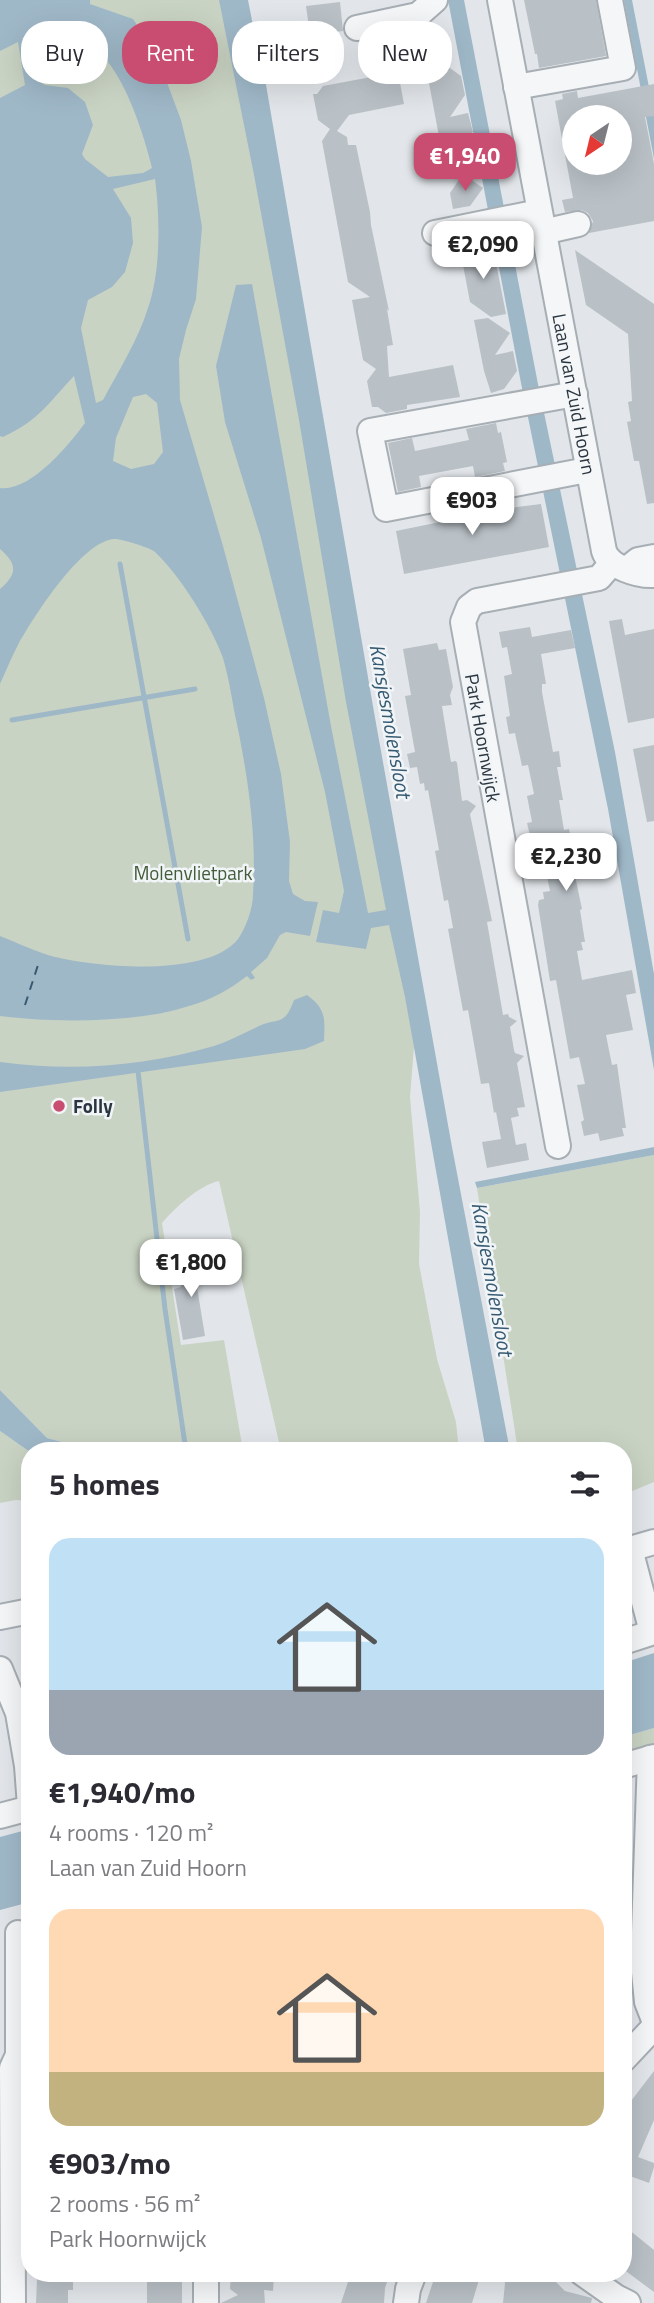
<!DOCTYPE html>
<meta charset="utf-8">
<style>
:root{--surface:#fff;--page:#f7f7f7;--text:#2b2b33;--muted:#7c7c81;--accent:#c84d70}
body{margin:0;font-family:"Titillium Web",sans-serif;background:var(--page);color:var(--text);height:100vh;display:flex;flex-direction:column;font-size:26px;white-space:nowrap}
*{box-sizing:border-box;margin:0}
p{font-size:23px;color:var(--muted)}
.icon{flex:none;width:38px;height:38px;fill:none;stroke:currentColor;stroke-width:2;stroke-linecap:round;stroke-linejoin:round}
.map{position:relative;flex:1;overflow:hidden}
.side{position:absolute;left:21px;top:1442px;width:611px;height:840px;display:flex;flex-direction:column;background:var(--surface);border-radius:28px;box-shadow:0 7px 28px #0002}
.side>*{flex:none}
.guide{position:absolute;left:21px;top:21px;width:612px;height:63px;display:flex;gap:14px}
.needle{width:46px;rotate:215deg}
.fabs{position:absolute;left:562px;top:105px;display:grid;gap:14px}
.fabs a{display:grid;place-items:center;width:70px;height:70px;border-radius:50%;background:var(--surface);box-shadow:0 7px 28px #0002;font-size:35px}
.price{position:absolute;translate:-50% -60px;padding:0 16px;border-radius:14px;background:#fff;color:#222;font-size:23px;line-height:46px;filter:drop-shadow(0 2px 4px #0008)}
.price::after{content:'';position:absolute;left:50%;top:42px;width:21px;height:16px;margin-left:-10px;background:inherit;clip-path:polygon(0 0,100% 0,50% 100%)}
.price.selected{background:var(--accent);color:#fff}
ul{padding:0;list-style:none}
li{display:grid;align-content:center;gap:14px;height:371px;padding:0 28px}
li span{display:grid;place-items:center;height:217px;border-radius:21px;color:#555}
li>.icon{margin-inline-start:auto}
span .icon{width:126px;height:126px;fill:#fffc;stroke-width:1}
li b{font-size:30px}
h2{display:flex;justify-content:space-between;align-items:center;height:84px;padding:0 28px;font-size:30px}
.pill{padding:0 24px;border-radius:28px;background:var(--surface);box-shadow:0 7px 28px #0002;font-size:24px;line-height:63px}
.pill.selected{background:var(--accent);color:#fff}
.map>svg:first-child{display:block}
</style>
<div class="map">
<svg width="654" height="2303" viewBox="0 0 654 2303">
<rect width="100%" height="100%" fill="#e2e6ea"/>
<g fill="#c9d3c3">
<path d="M 0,0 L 227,0 L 415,1018 L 410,1022 L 414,1047 L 410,1097 L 420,1212 L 419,1264 L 437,1359 L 456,1422 L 459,1451 L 281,1451 L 219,1181 C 198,1186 176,1207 162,1223 L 181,1345 L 224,1340 L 243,1451 L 79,1451 L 66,1443 L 47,1438 L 0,1390 Z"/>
<polygon points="654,1155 654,1482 625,1494 623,1488 623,1451 518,1451 477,1188"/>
<polygon points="0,1431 30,1452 30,1501 16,1500 0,1503"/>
<polygon points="654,1728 654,1747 623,1755 623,1737"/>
</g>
<g fill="#9fb8c8" fill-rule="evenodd">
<path d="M 0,0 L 90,0 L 90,4 L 133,19 L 145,37 L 163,72 L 181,120 L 191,161 L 202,227 L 196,299 L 186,330 L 179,359 L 180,400 L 223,546 L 264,698 L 281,774 L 290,842 L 289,881 L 293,894 L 305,901 L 318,902 L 310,936 L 286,932 L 280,935 L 267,958 L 251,972 L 255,978 L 251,980 L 247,976 C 229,990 211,1000 189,1006 C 139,1023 53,1023 0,1016 L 0,936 C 18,943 36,952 55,957 C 97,967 207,978 238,939 C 246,928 253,908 253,894 C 257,833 247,770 234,710 C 231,693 228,675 223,658 C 212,627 180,575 155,552 C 151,548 122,539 115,539 C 82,540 33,618 18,645 C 11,658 6,671 0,684 L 0,589 C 18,573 17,564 0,549 L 0,488 C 30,492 68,446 85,423 L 74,376 C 48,403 40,420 3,437 L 0,436 L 0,98 L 25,85 L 18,42 L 0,51 ZM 49,34 C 66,36 82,40 96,50 C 124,71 144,135 152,168 L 143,173 L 108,177 L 85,159 L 82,154 L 93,125 L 85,102 L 68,88 L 45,85 L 38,81 L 30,35 ZM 155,179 C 160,217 161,271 148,308 C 138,340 119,370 103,400 L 96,403 L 81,328 L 88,300 L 112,287 L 125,272 L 133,243 L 131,218 L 113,189 ZM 146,394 L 157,403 L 163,452 L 154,464 L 131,469 L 113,461 L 116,438 L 133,397 Z"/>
<polygon points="219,0 248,0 260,61 308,54 310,71 265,79 374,712 452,1147 510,1451 486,1451 405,997 389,925 371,928 366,949 316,942 323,910 339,913 344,891 325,792 261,538 225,422 216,366 236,285 252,284 331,726 368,913 386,910 346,702 299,420 254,175"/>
<polygon points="448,0 464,0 538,384 615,752 654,974 654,1070 608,809 521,383"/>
<polygon points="624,0 632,0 654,113 654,159"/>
<path d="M 307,995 C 326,1009 325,1018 324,1041 L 305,1049 L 0,1092 L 0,1062 C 71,1072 146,1066 214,1046 C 229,1041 244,1033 259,1026 C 279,1017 284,1027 294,1000 Z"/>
<polygon points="654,1147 654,1155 477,1188 475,1182"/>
<polygon points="0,1390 47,1438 66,1443 79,1451 30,1452 0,1431"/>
<polygon points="654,1653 654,1728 623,1737 623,1663"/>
<polygon points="30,1829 30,1902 0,1910 0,1837"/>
</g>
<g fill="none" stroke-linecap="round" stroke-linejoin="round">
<g stroke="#9fb8c8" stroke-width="5">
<polyline points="120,564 188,939"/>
<polyline points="12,720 195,689"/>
<polyline points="138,1071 165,1309 186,1451"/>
</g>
<polyline stroke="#375a73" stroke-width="2" stroke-dasharray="9 7" stroke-linecap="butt" points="25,1005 38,965"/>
</g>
<g fill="#b9c0c6" fill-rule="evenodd">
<polygon points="524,0 596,0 606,56 539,68 537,54 535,54"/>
<polygon points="340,2 343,31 310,35 306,6"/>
<polygon points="443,63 461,76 465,95 450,117 468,113 473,132 472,132 479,169 464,172 443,158 426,67"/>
<polygon points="398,72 404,104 349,115 337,131 347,137 348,145 356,145 370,212 371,225 389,311 387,309 393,345 387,346 389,377 453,365 460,397 407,405 407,409 386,413 378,407 372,407 367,381 376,369 363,360 352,300 370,297 348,282 322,141 330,129 318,120 313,94 317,94 323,86"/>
<path d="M 654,84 L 654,116 L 645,117 L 654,164 L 654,221 L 589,233 L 593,221 L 588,213 L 582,210 L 565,212 L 562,200 L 573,198 L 555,101 L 563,99 L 562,94 L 577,91 L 578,98 ZM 574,117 L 620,117 L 620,163 L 574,163 Z"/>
<polygon points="463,174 483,188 470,206 453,209 450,193"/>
<polygon points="477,246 495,258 506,314 491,317 470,302 460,249"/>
<polygon points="575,250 654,304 654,503 647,504 639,461 634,461 627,422 631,421 628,402 632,401 628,334 586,305"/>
<polygon points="488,318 510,333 495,355 513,351 517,371 504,389 491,393 484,371 474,320"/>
<polygon points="496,423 498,433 501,432 507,462 503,463 505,471 475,477 473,466 419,476 421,487 398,492 388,443 412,438 415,451 469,440 466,429"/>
<polygon points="490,504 492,513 517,507 541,504 549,547 404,574 396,531 445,521 444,513"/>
<polygon points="622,619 625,635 654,629 654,718 628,723 609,621"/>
<polygon points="530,627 532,637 571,630 575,648 541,654 546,684 542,684 542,692 553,752 559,751 561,767 557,767 563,800 559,800 564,830 569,829 576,865 572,862 582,909 580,910 585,942 581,942 583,950 577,951 582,980 632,970 636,993 626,995 633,1030 606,1035 612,1065 617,1064 626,1128 622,1128 624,1136 600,1141 598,1133 584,1136 581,1122 584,1120 577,1085 585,1084 579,1057 570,1059 556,980 550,981 538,905 539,900 544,899 543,892 550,891 539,838 531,840 527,823 532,822 527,796 534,794 528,765 522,766 516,738 515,733 509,734 506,717 510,716 504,676 512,674 507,647 502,648 499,632"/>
<polygon points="437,643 439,650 446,649 453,687 450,695 452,705 442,706 451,762 456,761 457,763 462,801 467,800 476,806 470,814 492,921 487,922 503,1015 508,1014 509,1017 517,1021 510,1027 514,1050 515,1053 524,1056 517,1063 525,1107 517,1108 519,1116 511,1118 516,1145 526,1143 529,1160 487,1168 482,1142 501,1139 496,1112 494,1113 489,1083 481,1084 468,1010 463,1011 448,929 453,928 448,900 444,901 435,851 439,850 428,790 425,791 424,783 420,784 417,767 410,768 407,754 415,752 405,696 411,695 403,649"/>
<polygon points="654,745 654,821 647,822 633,749"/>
<polygon points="211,1263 213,1280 196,1281 205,1336 183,1340 174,1289 181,1287 178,1267"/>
<polygon points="654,2071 654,2120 638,2157 654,2163 654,2167 649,2183 630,2176 623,2192 623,2115 628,2105"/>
<polygon points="623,2225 654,2250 654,2292 623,2269"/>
<polygon points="41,2273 73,2273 73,2290 68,2290 68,2303 36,2303 37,2278"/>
<rect x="147" y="2273" width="35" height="30"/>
<polygon points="231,2273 274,2275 273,2291 264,2290 265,2303 221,2303 238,2295 230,2289"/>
<polygon points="351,2273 390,2273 385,2288 384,2303 341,2303"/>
<polygon points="436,2273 481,2273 472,2303 426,2303"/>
<polygon points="506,2273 547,2273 565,2291 592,2298 591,2303 503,2303"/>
</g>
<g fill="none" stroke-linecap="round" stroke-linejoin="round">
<defs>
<g id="minor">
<path id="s1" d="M 500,0 L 604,551 C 609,567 638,576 654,575"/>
<polyline points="357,28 418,15 435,0"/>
<polyline points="516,87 623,68 610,0"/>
<polyline points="543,232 578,224"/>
<polyline points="435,233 539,212"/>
<polyline points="575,394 370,431 386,509 587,470"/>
<polyline points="628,568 638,560 654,557"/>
<polyline points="558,1146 463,622 469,607 477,601 599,578 612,563"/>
<polyline points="0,1617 30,1611"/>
<polyline points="652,1632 630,1549 654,1542"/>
<polyline points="623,1642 654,1632"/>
<polyline points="0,1669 18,1713 27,1766 30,1806"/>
<polyline points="650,1758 643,1962 647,2002 654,2020"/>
<polyline points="623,1766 654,1757"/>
<polyline points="0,1816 30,1808"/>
<polyline points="623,2060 654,2027"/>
<polyline points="582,2273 616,2297 628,2303"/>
<polyline points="13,2303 12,2068 18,2055 18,1933"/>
<polyline points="206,2303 206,2273"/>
<polyline points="406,2303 408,2289 414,2273"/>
</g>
</defs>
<use href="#minor" stroke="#a7aeb4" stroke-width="28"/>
<use href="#minor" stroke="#f4f6f8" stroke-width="24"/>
</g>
<circle fill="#c84d70" stroke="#f1f5f7" stroke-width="2.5" cx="59" cy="1106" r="7"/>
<g text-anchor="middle" stroke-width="5" stroke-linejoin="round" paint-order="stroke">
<g font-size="19" fill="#2b3641" stroke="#f1f5f7">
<text dy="7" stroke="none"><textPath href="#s1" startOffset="401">Laan van Zuid Hoorn</textPath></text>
<text transform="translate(483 738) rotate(80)" y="7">Park Hoornwijck</text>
</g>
<g font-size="19" fill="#445c39" stroke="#f1f5f7">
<text x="193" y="880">Molenvlietpark</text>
</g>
<g font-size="19" font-weight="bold" fill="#2b3641" stroke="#f1f5f7" text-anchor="start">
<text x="73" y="1113">Folly</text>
</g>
<g font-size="21" font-style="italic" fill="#375a73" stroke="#f1f5f7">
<text transform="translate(390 721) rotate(80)" y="7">Kansjesmolensloot</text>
<text transform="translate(492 1279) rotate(80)" y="7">Kansjesmolensloot</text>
</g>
</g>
</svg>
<div class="fabs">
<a><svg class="needle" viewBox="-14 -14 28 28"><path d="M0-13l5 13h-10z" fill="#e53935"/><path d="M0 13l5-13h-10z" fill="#7c7c81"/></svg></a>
</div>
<b class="price selected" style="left:465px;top:193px">€1,940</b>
<b class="price" style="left:483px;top:281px">€2,090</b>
<b class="price" style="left:472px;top:537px">€903</b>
<b class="price" style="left:566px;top:893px">€2,230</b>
<b class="price" style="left:191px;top:1299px">€1,800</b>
<div class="guide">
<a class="pill">Buy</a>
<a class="pill selected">Rent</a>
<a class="pill">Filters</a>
<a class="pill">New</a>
</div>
<section class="side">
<h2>5 homes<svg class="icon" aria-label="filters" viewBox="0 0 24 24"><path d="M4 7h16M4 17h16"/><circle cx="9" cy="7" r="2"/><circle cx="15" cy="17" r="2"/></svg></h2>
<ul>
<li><span style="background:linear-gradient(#bfe0f5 70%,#9aa5b1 0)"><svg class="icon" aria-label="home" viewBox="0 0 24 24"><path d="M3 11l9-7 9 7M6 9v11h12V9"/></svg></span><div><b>€1,940/mo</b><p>4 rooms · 120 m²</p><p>Laan van Zuid Hoorn</p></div></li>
<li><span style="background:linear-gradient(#ffd9b3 75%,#c2b280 0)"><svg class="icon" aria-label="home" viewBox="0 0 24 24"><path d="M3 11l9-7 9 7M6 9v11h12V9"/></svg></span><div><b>€903/mo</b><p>2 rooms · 56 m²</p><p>Park Hoornwijck</p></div></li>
</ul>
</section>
</div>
